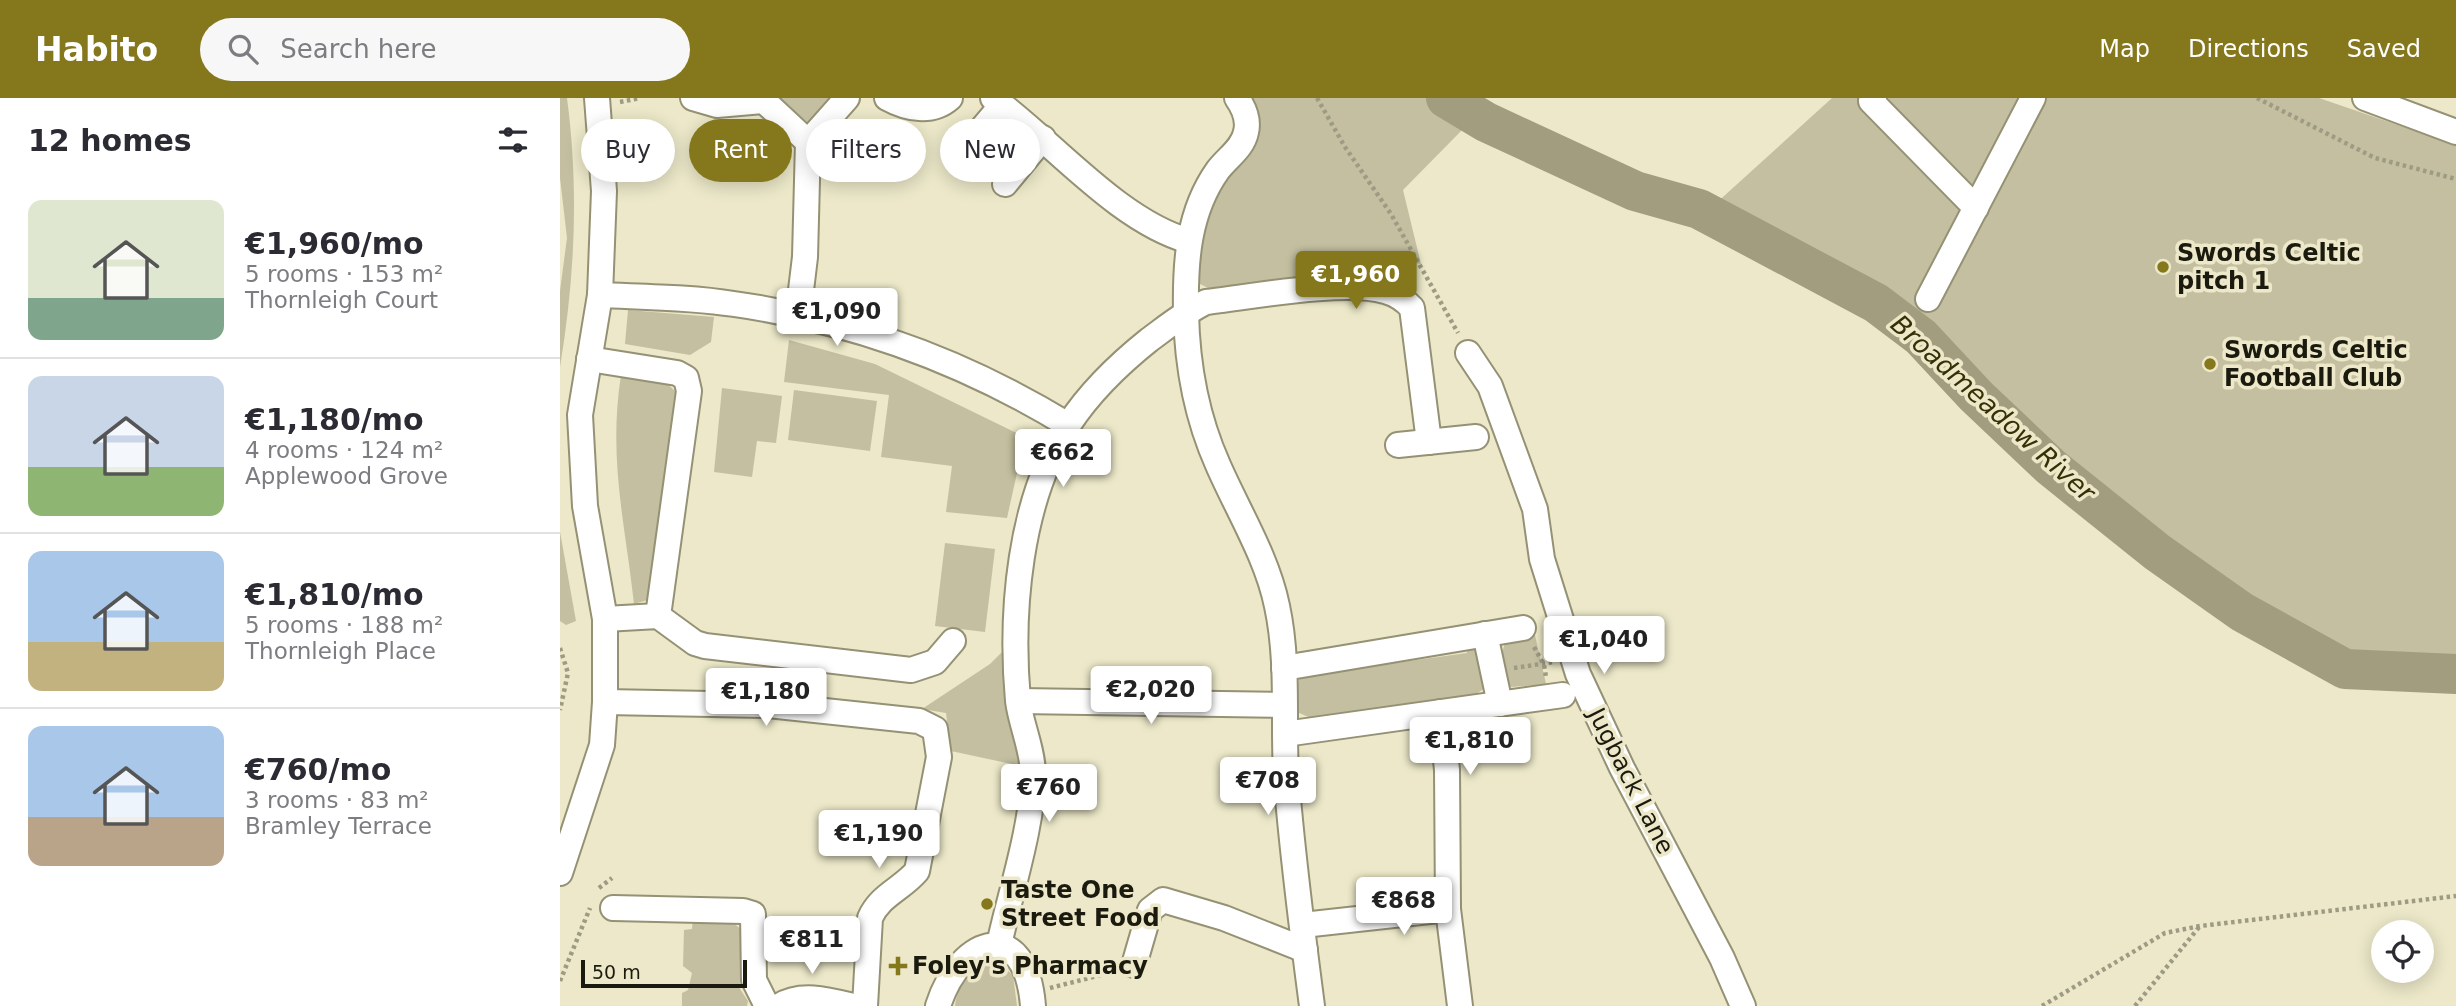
<!DOCTYPE html>
<meta charset="utf-8">
<style>
:root{--surface:#fff;--page:#f7f7f7;--text:#2b2b33;--muted:#7c7c81;--line:#e1e1e2;--accent:#85771b}
body{margin:0;font-family:"DejaVu Sans",sans-serif;background:var(--page);color:var(--text);height:100vh;display:flex;flex-direction:column;font-size:26px;white-space:nowrap}
*{box-sizing:border-box;margin:0}
p{font-size:23px;color:var(--muted)}
.icon{flex:none;width:38px;height:38px;fill:none;stroke:currentColor;stroke-width:2;stroke-linecap:round;stroke-linejoin:round}
.map{position:relative;flex:1;overflow:hidden}
.side{display:flex;flex-direction:column;background:var(--surface);width:560px}
.side>*{flex:none}
.guide{position:absolute;left:21px;top:21px;width:665px;height:63px;display:flex;gap:14px}
.tools{position:absolute;left:1811px;top:822px;display:grid;gap:14px}
.tools a{display:grid;place-items:center;width:63px;height:63px;border-radius:50%;background:var(--surface);box-shadow:0 4px 18px #0003;font-size:35px}
.scale{position:absolute;left:21px;bottom:18px;width:166px;box-sizing:border-box;padding-left:7px;border:4px solid #1b1a0f;border-top:0;font-size:19px;line-height:24px;white-space:nowrap;color:#1b1a0f;-webkit-text-stroke:5px #ece8c9;paint-order:stroke}
.price{position:absolute;translate:-50% -60px;padding:0 16px;border-radius:7px;background:#fff;color:#222;font-size:23px;line-height:46px;filter:drop-shadow(0 2px 4px #0008)}
.price::after{content:'';position:absolute;left:50%;top:42px;width:21px;height:16px;margin-left:-10px;background:inherit;clip-path:polygon(0 0,100% 0,50% 100%)}
.price.active{background:var(--accent);color:#fff}
ul{padding:0;list-style:none}
li{display:flex;align-items:center;gap:21px;height:175px;padding:0 28px}
li+li{border-top:2px solid var(--line)}
li span{display:grid;place-items:center;flex:none;width:196px;height:140px;border-radius:14px;color:#555}
li>.icon{margin-inline-start:auto}
span .icon{width:84px;height:84px;fill:#fffc;stroke-width:1}
li b{font-size:30px}
h2{display:flex;justify-content:space-between;align-items:center;height:84px;padding:0 28px;font-size:30px}
.pill{padding:0 24px;border-radius:32px;background:var(--surface);box-shadow:0 4px 18px #0003;font-size:24px;line-height:63px}
.pill.active{background:var(--accent);color:#fff}
header{display:flex;align-items:center;gap:42px;box-sizing:border-box;height:98px;padding:0 35px;background:var(--accent);color:#fff}
header strong{font-size:33px}
nav{display:flex;gap:38px;margin-inline-start:auto;font-size:24px}
.search{width:490px;height:63px;background:var(--page);display:flex;align-items:center;gap:18px;box-sizing:border-box;padding:0 24px;border-radius:38px;color:var(--muted);font-size:26px}
main{display:flex;flex:1;min-height:0}
.map>svg:first-child{display:block}
</style>
<header>
<strong>Habito</strong>
<div class="search"><svg class="icon" aria-label="search" viewBox="0 0 24 24"><circle cx="10" cy="10" r="6"/><path d="M15 15l6 6"/></svg>Search here</div>
<nav><a>Map</a><a>Directions</a><a>Saved</a></nav>
</header>
<main>
<section class="side">
<h2>12 homes<svg class="icon" aria-label="filters" viewBox="0 0 24 24"><path d="M4 7h16M4 17h16"/><circle cx="9" cy="7" r="2"/><circle cx="15" cy="17" r="2"/></svg></h2>
<ul>
<li><span style="background:linear-gradient(#dfe7d0 70%,#7fa58c 0)"><svg class="icon" aria-label="home" viewBox="0 0 24 24"><path d="M3 11l9-7 9 7M6 9v11h12V9"/></svg></span><div><b>€1,960/mo</b><p>5 rooms · 153 m²</p><p>Thornleigh Court</p></div></li>
<li><span style="background:linear-gradient(#c9d6e8 65%,#8fb573 0)"><svg class="icon" aria-label="home" viewBox="0 0 24 24"><path d="M3 11l9-7 9 7M6 9v11h12V9"/></svg></span><div><b>€1,180/mo</b><p>4 rooms · 124 m²</p><p>Applewood Grove</p></div></li>
<li><span style="background:linear-gradient(#a9c7e8 65%,#c2b280 0)"><svg class="icon" aria-label="home" viewBox="0 0 24 24"><path d="M3 11l9-7 9 7M6 9v11h12V9"/></svg></span><div><b>€1,810/mo</b><p>5 rooms · 188 m²</p><p>Thornleigh Place</p></div></li>
<li><span style="background:linear-gradient(#a9c7e8 65%,#b9a48a 0)"><svg class="icon" aria-label="home" viewBox="0 0 24 24"><path d="M3 11l9-7 9 7M6 9v11h12V9"/></svg></span><div><b>€760/mo</b><p>3 rooms · 83 m²</p><p>Bramley Terrace</p></div></li>
</ul>
</section>
<div class="map">
<svg width="1896" height="908" viewBox="0 0 1896 908">
<rect width="100%" height="100%" fill="#ece8c9"/>
<g fill="#c3bfa0">
<path d="M 0,0 L 7,0 C 19,91 15,178 0,269 L 0,193 L 7,140 L 0,80 Z"/>
<polygon points="219,0 273,0 253,23 247,24"/>
<path d="M 692,0 L 877,0 L 906,28 L 843,92 L 861,166 C 822,158 788,157 749,162 L 751,184 L 654,193 L 638,185 C 625,130 671,67 698,23 Z"/>
<polygon points="1272,0 1759,0 1896,47 1896,574 1814,566 1773,555 1684,509 1462,322 1346,209 1292,175 1153,108"/>
<polygon points="68,212 154,219 151,244 130,257 65,246"/>
<polygon points="229,242 315,266 469,341 457,375 447,420 386,414 392,368 321,359 329,297 224,284"/>
<path d="M 61,277 L 103,282 L 116,294 L 117,305 L 91,501 L 74,506 C 65,424 48,361 61,277 Z"/>
<polygon points="162,290 222,298 216,345 197,343 192,379 154,374"/>
<polygon points="234,292 317,303 310,353 228,342"/>
<polygon points="0,434 16,523 6,527 0,523"/>
<polygon points="385,445 435,451 425,534 375,528"/>
<path d="M 975,537 L 986,586 L 951,589 C 940,579 940,558 945,545 Z"/>
<polygon points="907,549 916,549 925,590 916,596 753,621 737,614 737,586 741,578 907,555"/>
<polygon points="442,554 448,622 461,668 391,653 386,615 362,611 430,566"/>
<path d="M 133,819 C 151,821 174,818 183,835 L 180,891 L 188,903 L 187,908 L 122,908 L 122,895 L 128,892 L 132,875 L 123,868 L 124,832 L 132,831 Z"/>
<path d="M 435,862 L 453,877 L 457,908 L 395,908 C 397,885 412,865 435,862 Z"/>
</g>
<g fill="none" stroke-linecap="round" stroke-linejoin="round">
<polyline stroke="#a29d7f" stroke-width="40" points="886,0 926,24 1075,93 1139,111 1316,205 1361,239 1416,298 1491,369 1597,454 1682,514 1785,571 1896,576"/>
<defs>
<g id="minor">
<polyline points="133,0 157,7 204,3"/>
<path d="M 327,0 C 347,11 372,16 390,0"/>
<path d="M 433,0 C 493,44 558,123 629,143"/>
<path d="M 677,0 C 684,10 689,22 686,34 C 683,50 667,60 658,72 C 628,114 625,164 626,214 C 627,267 636,318 658,367 C 678,413 707,459 717,508 C 729,564 723,621 726,677 C 732,754 742,832 752,908"/>
<polyline points="1314,0 1311,3 1416,110"/>
<polyline points="1805,0 1896,34"/>
<polyline points="204,3 248,44 287,0"/>
<polyline points="403,53 442,7"/>
<polyline points="445,86 483,40"/>
<path d="M 40,197 C 84,199 130,199 174,206 C 294,223 405,264 508,327"/>
<polyline points="1368,201 1473,0"/>
<polyline points="238,217 245,159 248,44"/>
<polyline points="908,255 930,288 975,411 982,461 1018,576 1062,670 1162,860 1183,908"/>
<polyline points="29,261 117,275 126,280 129,293 98,518"/>
<polyline points="838,347 916,339"/>
<polyline points="45,521 98,518 135,545 145,548 351,572 375,564 393,543"/>
<polyline points="925,536 940,606"/>
<polyline points="724,570 963,530"/>
<polyline points="459,603 724,607"/>
<path d="M 45,604 L 208,607 L 359,623 L 375,631 L 379,659 L 357,773 C 342,791 320,797 310,820 L 305,908"/>
<polyline points="881,614 887,672 888,811"/>
<polyline points="725,636 1003,597"/>
<polyline points="0,775 42,647 45,604 45,521 25,408 20,317 40,197 44,93 37,0"/>
<polyline points="53,810 183,813 193,816 194,882 207,908"/>
<polyline points="743,827 888,811 900,908"/>
<path d="M 439,847 C 450,796 473,727 473,676 C 473,652 461,627 458,603 C 450,515 459,402 509,326 C 530,294 559,266 589,242 C 608,228 625,214 646,204 C 690,199 785,181 825,193 C 836,196 844,201 852,210 L 869,344"/>
<polyline points="574,867 590,812 603,802 664,820 745,852"/>
<path d="M 219,908 C 241,894 269,902 293,908"/>
<path d="M 378,908 C 401,836 466,819 473,908"/>
</g>
</defs>
<use href="#minor" stroke="#959174" stroke-width="28"/>
<g stroke="#9e9b84" stroke-width="4.5" stroke-dasharray="3.5 3.5" stroke-linecap="butt">
<polyline points="757,0 785,49 831,116 898,235"/>
<polyline points="1697,0 1815,60 1896,81"/>
<polyline points="60,4 80,0"/>
<polyline points="974,549 984,567 986,579"/>
<polyline points="0,550 8,575 0,612"/>
<polyline points="954,570 994,564"/>
<polyline points="39,790 52,780"/>
<polyline points="0,883 30,810"/>
<polyline points="490,890 553,874"/>
<polyline points="1482,908 1605,835 1640,828 1896,798"/>
<polyline points="1575,908 1640,828"/>
</g>
<use href="#minor" stroke="#fff" stroke-width="24"/>
</g>
<g fill="#85771b" stroke="#ece8c9" stroke-width="2.5">
<circle cx="1603" cy="169" r="7"/>
<circle cx="1650" cy="266" r="7"/>
<circle cx="427" cy="806" r="7"/>
<path d="M334.5 857.5h7v7h7v7h-7v7h-7v-7h-7v-7h7z"/>
</g>
<g text-anchor="middle" stroke-width="7" stroke-linejoin="round" paint-order="stroke">
<g font-size="24" font-weight="bold" fill="#1b1a0f" stroke="#ece8c9" text-anchor="start">
<text x="1617" y="163">Swords Celtic<tspan x="1617" dy="28">pitch 1</tspan></text>
<text x="1664" y="260">Swords Celtic<tspan x="1664" dy="28">Football Club</tspan></text>
<text x="441" y="800">Taste One<tspan x="441" dy="28">Street Food</tspan></text>
<text x="352" y="876">Foley's Pharmacy</text>
</g>
<g font-size="24" fill="#1b1a0f" stroke="#ece8c9">
<text transform="translate(1071 683) rotate(63)" y="8">Jugback Lane</text>
</g>
<g font-size="26" font-style="italic" fill="#363005" stroke="#ece8c9">
<text transform="translate(1433 310) rotate(42)" y="9">Broadmeadow River</text>
</g>
</g>
</svg>
<div class="tools">
<a><svg class="icon" aria-label="locate" viewBox="0 0 24 24"><circle cx="12" cy="12" r="6"/><path d="M12 2v4M12 18v4M2 12h4M18 12h4"/></svg></a>
</div>
<div class="scale">50 m</div>
<b class="price active" style="left:796px;top:213px">€1,960</b>
<b class="price" style="left:277px;top:250px">€1,090</b>
<b class="price" style="left:503px;top:391px">€662</b>
<b class="price" style="left:1044px;top:578px">€1,040</b>
<b class="price" style="left:591px;top:628px">€2,020</b>
<b class="price" style="left:206px;top:630px">€1,180</b>
<b class="price" style="left:910px;top:679px">€1,810</b>
<b class="price" style="left:708px;top:719px">€708</b>
<b class="price" style="left:489px;top:726px">€760</b>
<b class="price" style="left:319px;top:772px">€1,190</b>
<b class="price" style="left:844px;top:839px">€868</b>
<b class="price" style="left:252px;top:878px">€811</b>
<div class="guide">
<a class="pill">Buy</a>
<a class="pill active">Rent</a>
<a class="pill">Filters</a>
<a class="pill">New</a>
</div>
</div>
</main>
